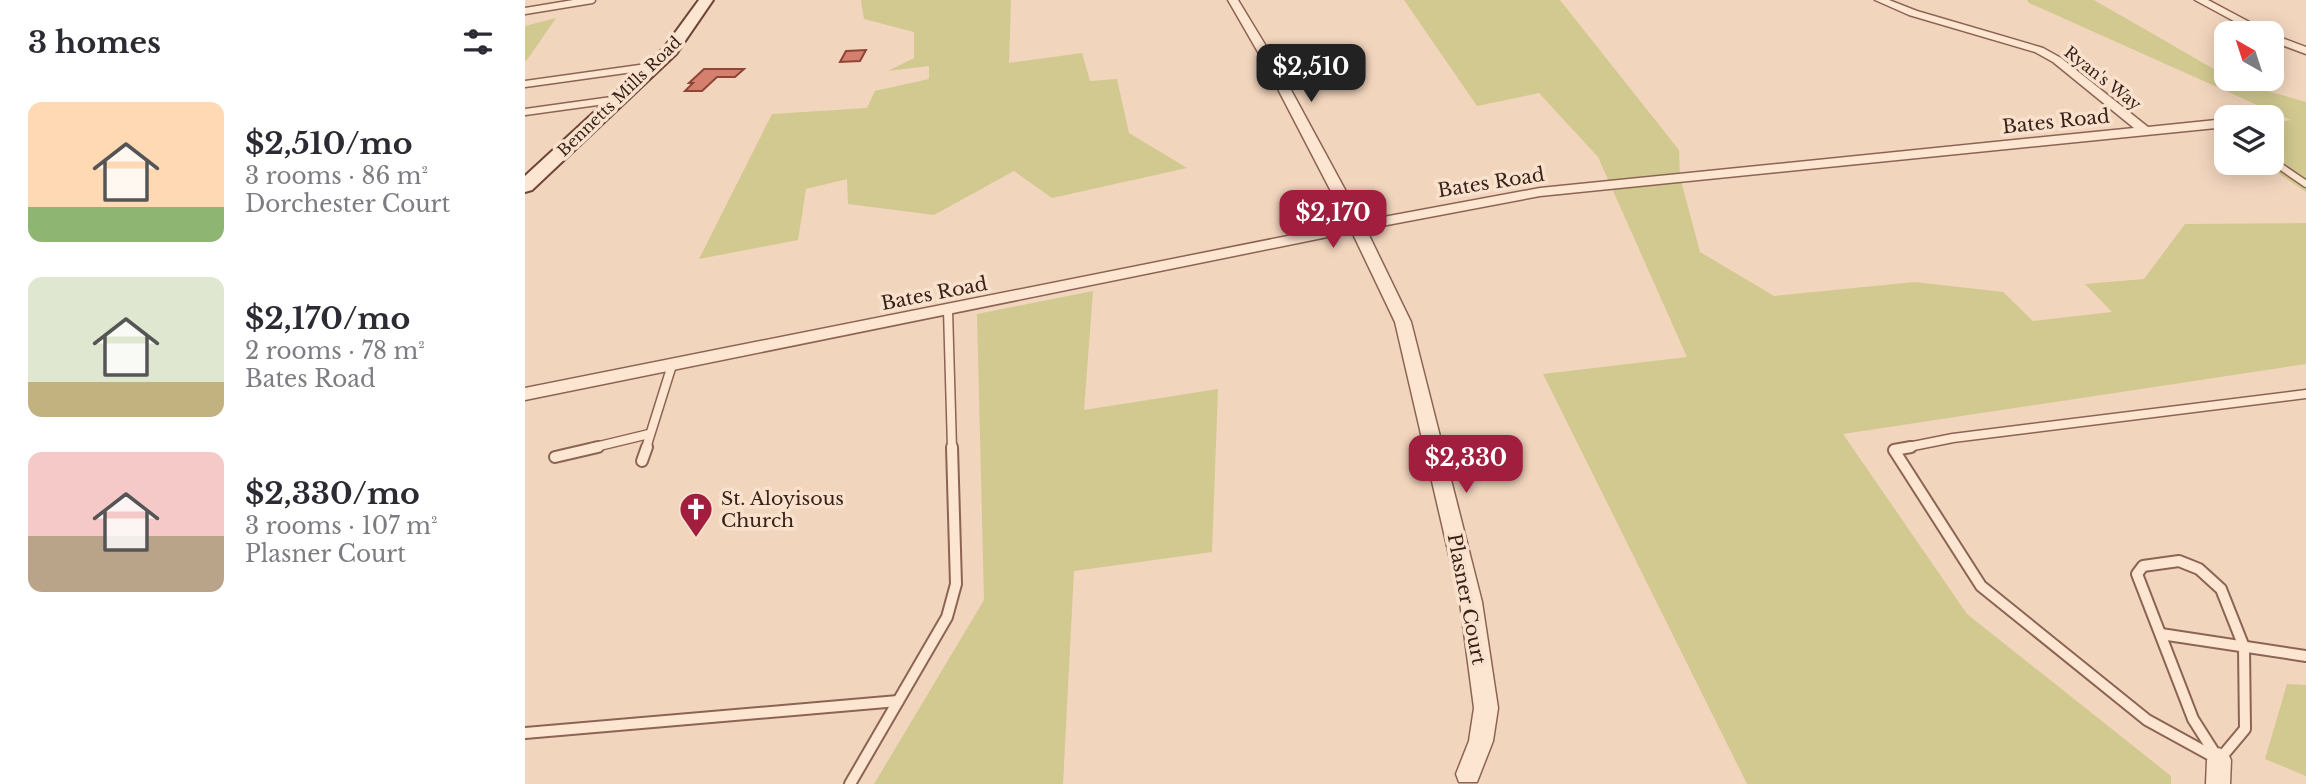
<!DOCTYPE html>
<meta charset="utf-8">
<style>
:root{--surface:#fff;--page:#f2f2f3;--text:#2b2b33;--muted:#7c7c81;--accent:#a11e3f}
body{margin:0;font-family:"Libre Baskerville",serif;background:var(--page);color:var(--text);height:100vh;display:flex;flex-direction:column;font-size:26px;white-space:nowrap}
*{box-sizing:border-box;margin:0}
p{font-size:23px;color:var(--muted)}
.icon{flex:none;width:38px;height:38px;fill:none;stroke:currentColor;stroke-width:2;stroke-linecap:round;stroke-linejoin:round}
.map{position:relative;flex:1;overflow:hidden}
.side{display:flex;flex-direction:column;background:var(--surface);width:525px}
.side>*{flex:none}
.needle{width:46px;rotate:321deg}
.controls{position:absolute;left:1689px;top:21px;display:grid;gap:14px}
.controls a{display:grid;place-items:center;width:70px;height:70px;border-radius:14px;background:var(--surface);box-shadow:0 4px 18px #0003;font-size:35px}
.price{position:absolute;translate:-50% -60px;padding:0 16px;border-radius:14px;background:var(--accent);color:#fff;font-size:23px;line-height:46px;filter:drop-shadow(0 2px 4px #0008)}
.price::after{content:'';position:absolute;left:50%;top:42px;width:21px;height:16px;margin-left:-10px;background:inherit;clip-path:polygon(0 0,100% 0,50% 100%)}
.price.on{background:#222;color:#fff}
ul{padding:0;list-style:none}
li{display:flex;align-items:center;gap:21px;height:175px;padding:0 28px}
li span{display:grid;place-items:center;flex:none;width:196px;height:140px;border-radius:14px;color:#555}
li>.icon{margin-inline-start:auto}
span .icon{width:84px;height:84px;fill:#fffc;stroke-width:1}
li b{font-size:30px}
h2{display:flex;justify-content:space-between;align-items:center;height:84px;padding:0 28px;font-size:30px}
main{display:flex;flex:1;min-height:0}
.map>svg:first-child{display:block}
</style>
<main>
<section class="side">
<h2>3 homes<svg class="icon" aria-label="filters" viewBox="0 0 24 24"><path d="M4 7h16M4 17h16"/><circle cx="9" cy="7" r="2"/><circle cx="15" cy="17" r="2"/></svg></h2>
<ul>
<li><span style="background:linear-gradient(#ffd9b3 75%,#8fb573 0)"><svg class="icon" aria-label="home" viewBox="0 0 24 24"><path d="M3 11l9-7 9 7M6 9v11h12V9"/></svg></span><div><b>$2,510/mo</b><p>3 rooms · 86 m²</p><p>Dorchester Court</p></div></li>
<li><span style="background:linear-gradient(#dfe7d0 75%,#c2b280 0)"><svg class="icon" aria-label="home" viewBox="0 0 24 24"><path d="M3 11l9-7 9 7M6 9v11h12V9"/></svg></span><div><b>$2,170/mo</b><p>2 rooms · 78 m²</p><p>Bates Road</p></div></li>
<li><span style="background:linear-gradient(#f6c9c9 60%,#b9a48a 0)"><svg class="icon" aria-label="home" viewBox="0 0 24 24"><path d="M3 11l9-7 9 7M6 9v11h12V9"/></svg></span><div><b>$2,330/mo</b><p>3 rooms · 107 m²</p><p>Plasner Court</p></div></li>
</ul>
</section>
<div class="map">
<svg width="1781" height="784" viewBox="0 0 1781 784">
<rect width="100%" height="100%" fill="#f2d5bd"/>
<g fill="#d1c990">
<polygon points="336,0 486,0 484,63 557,53 565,81 592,79 604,133 662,168 527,198 489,171 409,215 323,204 322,179 281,189 273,240 174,259 247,114 342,108 350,91 404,79 404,66 363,71 389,58 389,32 339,19"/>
<polygon points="879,0 1035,0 1154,150 1155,177 1175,252 1249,296 1390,282 1478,292 1508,321 1587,312 1560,284 1619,279 1660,224 1781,223 1781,364 1318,434 1442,614 1646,776 1646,784 1222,784 1018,374 1162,357 1073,157 1014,93 952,106"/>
<polygon points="1502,0 1569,0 1701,76 1701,79 1781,102 1781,192 1738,163 1746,163 1747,123 1766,120 1504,3"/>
<polygon points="31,18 2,60 0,61 0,26"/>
<polygon points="568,291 559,410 693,389 687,552 549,571 538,784 349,784 459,600 452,314"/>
<polygon points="1762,684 1781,685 1781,776 1740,759"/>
</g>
<g fill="#d5806e" stroke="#8e4437" stroke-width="2">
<polygon points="341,50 335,61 315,62 321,51"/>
<polygon points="179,69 219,69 210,77 192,77 177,91 160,91 168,83 164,83"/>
</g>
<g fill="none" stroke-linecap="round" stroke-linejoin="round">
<defs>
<g id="service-far2">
<polyline points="0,11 67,0"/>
<polyline points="0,84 129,66"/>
<polyline points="0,112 94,99"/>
<polyline points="1746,160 1781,184"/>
</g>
<g id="service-far1">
<polyline points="423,310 427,448"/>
<polyline points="66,448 124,434"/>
<polyline points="121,448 147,365"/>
<polyline points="1378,448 1428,438 1781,394"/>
</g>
<g id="service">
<polyline points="1386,447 1369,450 1456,586 1622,720 1693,759"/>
<polyline points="30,457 73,447"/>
<polyline points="117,461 122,447"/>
<polygon points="1654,561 1674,569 1696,589 1719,647 1720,729 1694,760 1668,719 1612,574 1618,566"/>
<polyline points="1636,634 1781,656"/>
<polyline points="0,733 373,701"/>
<polyline points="325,784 422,617 431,584 427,447"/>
</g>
<g id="minor">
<polygon points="703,0 713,0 753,66 837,221 1015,188 1609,128 1528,62 1510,52 1384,15 1350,0 1364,0 1392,11 1518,48 1536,58 1623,127 1701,119 1701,127 1015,196 841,229 886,322 957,602 973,708 968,741 952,782 934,782 931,774 944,741 949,708 935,602 870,322 827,232 0,400 0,388 823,224 741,66"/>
<polygon points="1670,0 1683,0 1745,33 1731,33"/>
<polygon points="1746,34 1781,47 1781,54 1746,41"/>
<polygon points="1694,748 1702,752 1706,760 1705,784 1681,784 1682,760 1686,752"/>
</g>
<polygon id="secondary" points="174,0 188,0 151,54 7,190 0,192 0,176 139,48"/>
</defs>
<use href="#service-far2" stroke="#8c6454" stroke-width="9"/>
<use href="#service-far1" stroke="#8c6454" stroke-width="11"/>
<use href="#service" stroke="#8c6454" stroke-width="14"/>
<use href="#minor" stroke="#8c6454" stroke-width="3"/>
<use href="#secondary" stroke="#6e4537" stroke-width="4"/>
<use href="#service-far2" stroke="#fce5d1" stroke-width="6"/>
<use href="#service-far1" stroke="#fce5d1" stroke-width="8"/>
<use href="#service" stroke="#fce5d1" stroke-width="10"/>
<use href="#minor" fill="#fce5d1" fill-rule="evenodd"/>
<use href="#secondary" fill="#fce5d1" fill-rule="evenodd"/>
</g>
<defs>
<symbol id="church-pin" viewBox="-11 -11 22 30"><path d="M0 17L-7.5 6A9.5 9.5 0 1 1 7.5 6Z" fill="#a11e3f" stroke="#f9e2cd"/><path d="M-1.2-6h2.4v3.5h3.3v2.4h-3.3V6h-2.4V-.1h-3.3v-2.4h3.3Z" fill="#fff"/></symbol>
</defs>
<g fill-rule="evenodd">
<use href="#church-pin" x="152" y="490" width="38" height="52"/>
</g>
<g text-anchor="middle" stroke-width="7" stroke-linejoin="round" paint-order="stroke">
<g font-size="16" fill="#3a221a" stroke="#f9e2cd">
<text transform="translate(1578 78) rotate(38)" y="6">Ryan's Way</text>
<text transform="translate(94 96) rotate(-44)" y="6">Bennetts Mills Road</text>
</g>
<g font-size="19" fill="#3a221a" stroke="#f9e2cd">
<text transform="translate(1531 121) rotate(-6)" y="7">Bates Road</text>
<text transform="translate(966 182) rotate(-9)" y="7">Bates Road</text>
<text transform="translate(409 293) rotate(-11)" y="7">Bates Road</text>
<text transform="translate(942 599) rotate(79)" y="7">Plasner Court</text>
</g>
<g font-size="19" fill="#3a221a" stroke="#f9e2cd" text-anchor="start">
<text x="196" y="505">St. Aloyisous<tspan x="196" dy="22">Church</tspan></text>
</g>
</g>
</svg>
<div class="controls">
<a><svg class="needle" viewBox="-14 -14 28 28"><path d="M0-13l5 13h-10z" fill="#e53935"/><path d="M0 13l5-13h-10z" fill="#7c7c81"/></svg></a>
<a><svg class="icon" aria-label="layers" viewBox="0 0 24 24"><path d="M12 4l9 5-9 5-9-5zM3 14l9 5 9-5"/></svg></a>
</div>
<b class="price on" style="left:786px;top:104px">$2,510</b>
<b class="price" style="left:808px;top:250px">$2,170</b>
<b class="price" style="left:941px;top:495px">$2,330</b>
</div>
</main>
